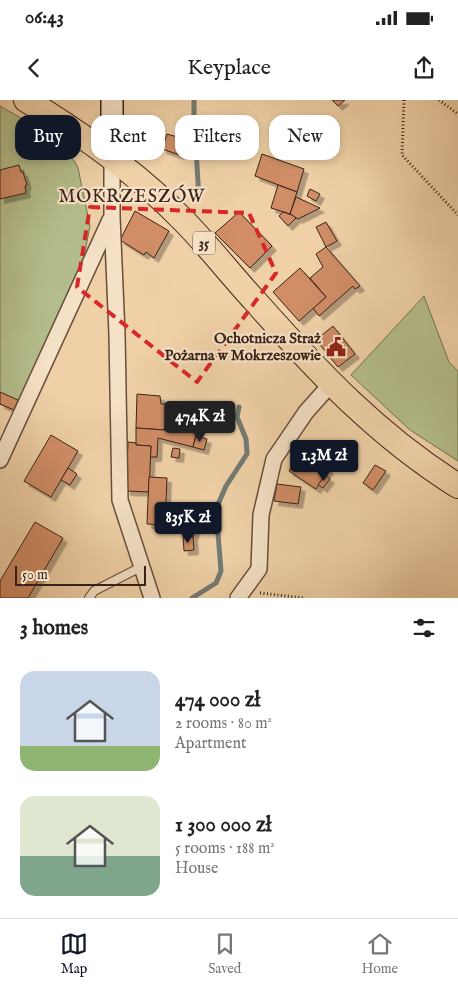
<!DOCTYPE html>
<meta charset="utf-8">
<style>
:root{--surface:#fff;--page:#f2f2f2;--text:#222;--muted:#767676;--line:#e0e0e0;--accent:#111827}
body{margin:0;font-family:"IM FELL English",serif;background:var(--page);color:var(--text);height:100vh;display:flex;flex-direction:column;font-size:19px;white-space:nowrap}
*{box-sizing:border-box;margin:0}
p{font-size:16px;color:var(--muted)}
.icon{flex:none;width:28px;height:28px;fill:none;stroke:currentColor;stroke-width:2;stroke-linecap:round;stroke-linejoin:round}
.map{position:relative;height:498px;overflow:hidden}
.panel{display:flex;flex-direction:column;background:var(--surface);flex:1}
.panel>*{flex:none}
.top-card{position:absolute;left:15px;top:15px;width:429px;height:45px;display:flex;gap:10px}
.scale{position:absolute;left:15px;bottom:12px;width:131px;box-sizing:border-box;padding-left:5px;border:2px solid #3a2219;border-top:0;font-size:14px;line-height:18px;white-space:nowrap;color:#3a2219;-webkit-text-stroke:4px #f5e1c6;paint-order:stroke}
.price{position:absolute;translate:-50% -42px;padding:0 11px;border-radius:5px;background:var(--accent);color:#fff;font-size:16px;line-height:32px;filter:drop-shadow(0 1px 2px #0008)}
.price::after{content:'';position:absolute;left:50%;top:30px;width:15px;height:11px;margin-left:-8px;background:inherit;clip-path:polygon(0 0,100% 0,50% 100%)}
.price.current{background:#222;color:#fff}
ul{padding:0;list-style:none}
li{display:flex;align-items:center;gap:15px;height:125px;padding:0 20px}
li span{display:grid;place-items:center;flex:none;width:140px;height:100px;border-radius:15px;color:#555}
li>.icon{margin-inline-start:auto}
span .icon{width:60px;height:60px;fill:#fffc;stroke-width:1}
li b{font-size:21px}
h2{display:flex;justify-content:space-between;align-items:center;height:60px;padding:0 20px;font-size:21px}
.chip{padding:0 18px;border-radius:15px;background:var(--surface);box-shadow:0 2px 8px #0003;font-size:18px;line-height:45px}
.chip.current{background:var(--accent);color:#fff}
.status{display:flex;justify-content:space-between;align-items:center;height:35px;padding:0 25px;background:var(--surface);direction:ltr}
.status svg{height:14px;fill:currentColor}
header{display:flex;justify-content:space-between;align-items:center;height:65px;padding:0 20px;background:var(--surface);font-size:22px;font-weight:600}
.tab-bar{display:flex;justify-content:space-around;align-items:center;height:70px;border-top:1px solid var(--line);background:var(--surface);font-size:14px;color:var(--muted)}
.tab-bar a{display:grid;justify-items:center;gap:2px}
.tab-bar .current{color:var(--accent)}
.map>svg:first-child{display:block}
</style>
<div class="status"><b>06:43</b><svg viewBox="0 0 49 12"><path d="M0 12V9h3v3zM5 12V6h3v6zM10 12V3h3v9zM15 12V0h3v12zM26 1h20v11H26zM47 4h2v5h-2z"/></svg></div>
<header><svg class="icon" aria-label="back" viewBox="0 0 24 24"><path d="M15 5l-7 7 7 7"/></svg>Keyplace<svg class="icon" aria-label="share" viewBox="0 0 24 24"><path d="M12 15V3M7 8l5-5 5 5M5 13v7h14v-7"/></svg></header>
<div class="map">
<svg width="458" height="498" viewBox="0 0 458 498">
<defs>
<filter id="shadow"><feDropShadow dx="4.5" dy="4.5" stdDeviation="0" flood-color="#0004"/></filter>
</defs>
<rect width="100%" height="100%" fill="#f0d1a7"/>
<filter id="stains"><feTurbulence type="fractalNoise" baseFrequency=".004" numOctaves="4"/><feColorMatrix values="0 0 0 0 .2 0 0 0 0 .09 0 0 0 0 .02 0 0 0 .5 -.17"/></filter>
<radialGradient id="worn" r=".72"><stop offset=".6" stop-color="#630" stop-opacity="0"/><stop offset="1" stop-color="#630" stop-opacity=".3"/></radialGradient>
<g fill="#b4bd8c" stroke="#777052">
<path d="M 0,6 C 25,21 66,41 78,68 L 90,126 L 84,157 L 14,310 L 0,304 Z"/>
<polygon points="424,196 449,262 458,271 458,361 410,330 351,275"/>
</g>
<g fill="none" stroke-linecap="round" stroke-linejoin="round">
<g stroke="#747b72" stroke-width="5">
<polyline points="194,19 194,0"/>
<polyline points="195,32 199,99"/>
<polyline points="192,498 216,483 221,471 216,409 226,386 247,354 246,339 237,317 239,307"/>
</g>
</g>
<g fill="#d08d66" stroke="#3a2219" filter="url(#shadow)">
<polygon points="332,0 345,0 338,6"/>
<polygon points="167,34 181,38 179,47 182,48 180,55 162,49"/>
<polygon points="262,54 304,69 297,92 255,76"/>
<polygon points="19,65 21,72 23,72 27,85 25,86 26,93 0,99 0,70"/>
<polygon points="278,85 297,92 290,114 271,108"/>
<polygon points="310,89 320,94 316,101 307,96"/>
<polygon points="296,97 320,108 298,119 290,114"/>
<polygon points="135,111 169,131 154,158 146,152 144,155 120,140"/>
<polygon points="239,112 272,146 250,168 215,133"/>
<polygon points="283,112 292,115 296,118 288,126 279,116"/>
<polygon points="326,122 337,141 326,147 316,127"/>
<polygon points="326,147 360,186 355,189 353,186 319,216 313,208 326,197 310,178 323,167 316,154"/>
<polygon points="300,168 326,197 299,221 273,192"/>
<polygon points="333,226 355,254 338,267 316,240"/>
<polygon points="0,292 18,300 14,310 0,304"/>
<polygon points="137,294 160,296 161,304 166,304 165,330 136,328"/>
<polygon points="165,324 197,331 193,347 158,338 157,357 150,357 151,346 136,345 136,328 165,330"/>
<polygon points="51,335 78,351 51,397 24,381"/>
<polygon points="196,336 207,339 204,350 193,347"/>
<polygon points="128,342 136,343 136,345 151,346 149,392 126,391"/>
<polygon points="173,348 180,349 179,358 171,357"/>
<polygon points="302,351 329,369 316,389 289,371"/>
<polygon points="375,365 386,371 373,390 363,383"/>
<polygon points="68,368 77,374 70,385 61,380"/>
<polygon points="325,375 330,379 323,388 318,385"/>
<polygon points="149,377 167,378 165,425 147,424"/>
<polygon points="277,384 301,387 298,404 274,401"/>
<polygon points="188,415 198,417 197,423 187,421"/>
<polygon points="187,421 197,423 193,437 183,436"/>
<polygon points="35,422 63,438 28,498 0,498 0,481"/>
<polygon points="183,436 193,437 194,450 184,451"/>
</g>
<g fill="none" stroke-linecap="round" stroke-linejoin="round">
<defs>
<polyline id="lane" points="89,498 94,491 141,467"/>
<g id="street">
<polyline points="112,58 112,117 117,234 120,400 152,498"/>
<polyline points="0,360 110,120"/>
<polyline points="238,498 259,469 261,415 274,359 306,312 331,284"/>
</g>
<polyline id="secondary" points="112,58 112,0"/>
<path id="primary" d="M 26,0 C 82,34 136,72 182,119 C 208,145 230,174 255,201 C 318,272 377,335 458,386"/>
</defs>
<use href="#lane" stroke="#684e3c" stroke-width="10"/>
<use href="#street" stroke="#684e3c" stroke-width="18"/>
<use href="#secondary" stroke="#3a2219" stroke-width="24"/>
<use href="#primary" stroke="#3a2219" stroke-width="26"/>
<g stroke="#3a2219" stroke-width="3" stroke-dasharray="1 2.5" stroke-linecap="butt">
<polyline points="404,0 402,55 458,115"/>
<polyline points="439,0 458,14"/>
<polyline points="260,493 304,498"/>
</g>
<use href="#lane" stroke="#f5e1c6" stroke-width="8"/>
<use href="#street" stroke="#f5e1c6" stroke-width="15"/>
<use href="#secondary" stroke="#f5e1c6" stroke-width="21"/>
<use href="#primary" stroke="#f0d1a7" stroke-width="24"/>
</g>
<path fill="none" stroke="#d62828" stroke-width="4" stroke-dasharray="10 6" stroke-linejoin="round" d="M 90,107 L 249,113 L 276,173 L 197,282 L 77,187 Z"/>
<defs>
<symbol id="civic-bare" viewBox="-9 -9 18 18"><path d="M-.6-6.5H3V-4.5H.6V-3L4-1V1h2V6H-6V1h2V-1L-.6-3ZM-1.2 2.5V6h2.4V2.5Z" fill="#8f2418" stroke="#f5e1c6" stroke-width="2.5" paint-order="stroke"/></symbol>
</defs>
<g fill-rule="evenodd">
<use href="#civic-bare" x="322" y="233" width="28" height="28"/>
</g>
<g text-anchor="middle" stroke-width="4.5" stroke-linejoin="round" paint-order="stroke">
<rect fill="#f5e1c6" stroke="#725b4d" stroke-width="1" x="193" y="131.5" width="22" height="23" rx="4"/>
<g font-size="14" font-weight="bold" fill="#3a2219">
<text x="204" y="148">35</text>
</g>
<g font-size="15" font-weight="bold" fill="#3a2219" stroke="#f5e1c6" text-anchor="end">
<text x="321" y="243">Ochotnicza Straż<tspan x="321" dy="17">Pożarna w Mokrzeszowie</tspan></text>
</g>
<g font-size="18" letter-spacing="1" fill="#3a2219" stroke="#f5e1c6">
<text x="132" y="102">MOKRZESZÓW</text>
</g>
</g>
<rect width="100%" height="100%" filter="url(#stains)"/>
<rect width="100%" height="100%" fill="url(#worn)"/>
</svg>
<div class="scale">50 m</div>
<b class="price current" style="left:200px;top:343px">474K zł</b>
<b class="price" style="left:324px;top:382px">1.3M zł</b>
<b class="price" style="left:188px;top:444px">835K zł</b>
<div class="top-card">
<a class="chip current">Buy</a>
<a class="chip">Rent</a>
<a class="chip">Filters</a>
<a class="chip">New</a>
</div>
</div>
<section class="panel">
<h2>3 homes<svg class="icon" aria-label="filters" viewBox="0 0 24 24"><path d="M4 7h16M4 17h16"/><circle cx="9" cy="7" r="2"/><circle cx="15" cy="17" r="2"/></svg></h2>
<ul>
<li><span style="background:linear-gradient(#c9d6e8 75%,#8fb573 0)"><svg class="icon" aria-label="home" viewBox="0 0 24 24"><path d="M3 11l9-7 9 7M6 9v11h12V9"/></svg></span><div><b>474 000 zł</b><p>2 rooms · 80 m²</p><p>Apartment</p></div></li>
<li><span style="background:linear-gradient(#dfe7d0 60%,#7fa58c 0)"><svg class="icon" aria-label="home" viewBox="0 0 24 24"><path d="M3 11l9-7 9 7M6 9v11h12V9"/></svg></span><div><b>1 300 000 zł</b><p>5 rooms · 188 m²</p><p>House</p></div></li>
</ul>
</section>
<nav class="tab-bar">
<a class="current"><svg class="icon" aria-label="map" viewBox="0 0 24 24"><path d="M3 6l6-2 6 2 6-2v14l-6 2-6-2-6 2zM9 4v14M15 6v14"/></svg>Map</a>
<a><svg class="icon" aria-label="saved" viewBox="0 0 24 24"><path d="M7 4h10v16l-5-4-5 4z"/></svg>Saved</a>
<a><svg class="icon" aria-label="home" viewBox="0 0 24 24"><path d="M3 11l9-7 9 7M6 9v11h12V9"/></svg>Home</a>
</nav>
